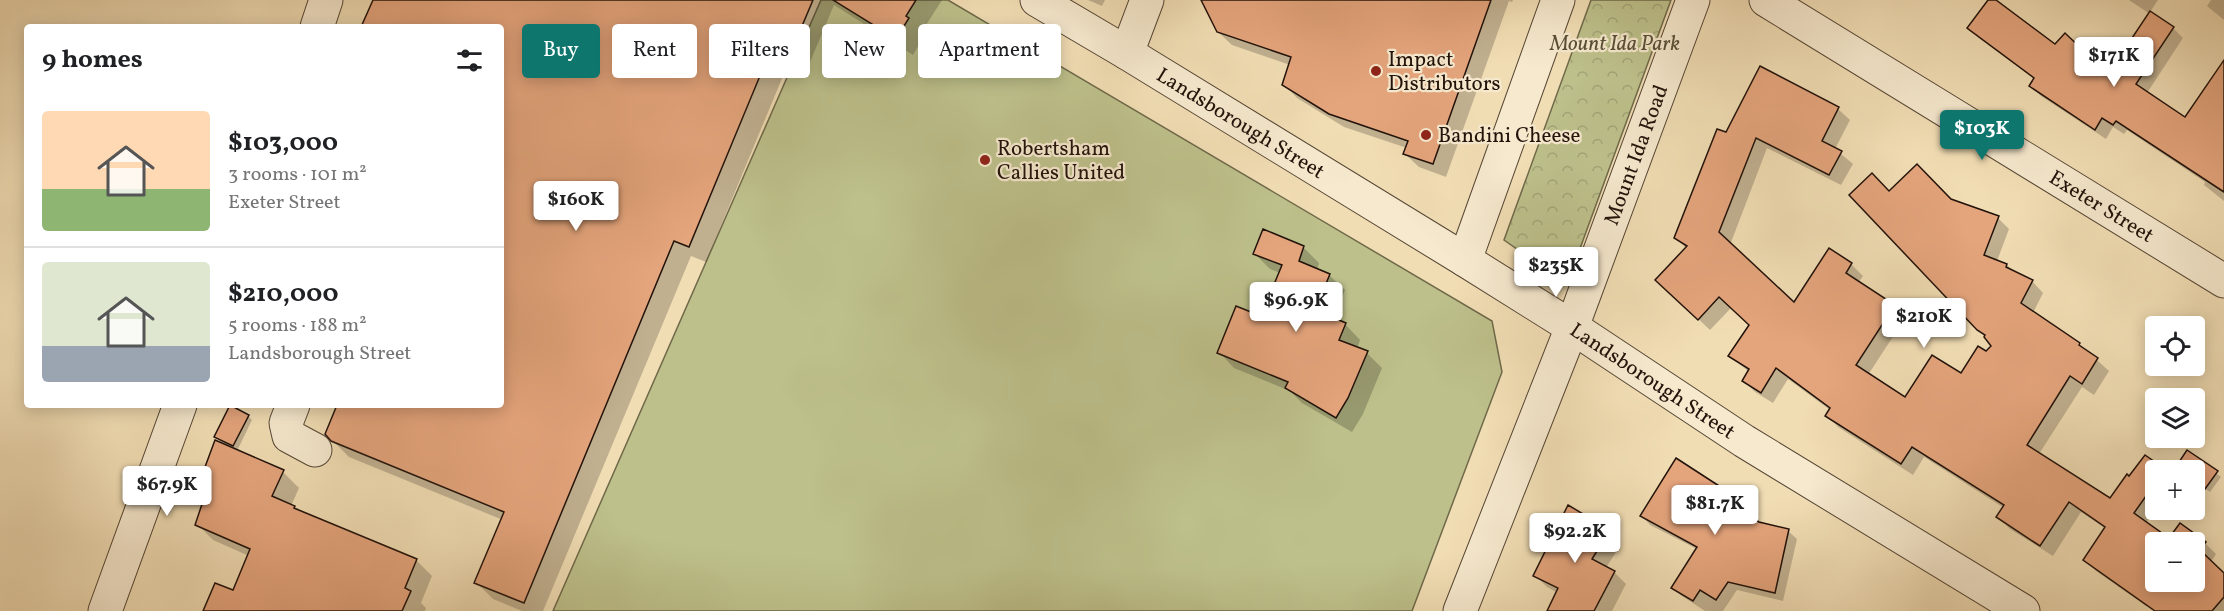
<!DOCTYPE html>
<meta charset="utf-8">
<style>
:root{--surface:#fff;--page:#f6f6f6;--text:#202124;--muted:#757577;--line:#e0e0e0;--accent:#0f766e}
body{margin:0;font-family:Vollkorn,serif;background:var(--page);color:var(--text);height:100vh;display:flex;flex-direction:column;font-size:22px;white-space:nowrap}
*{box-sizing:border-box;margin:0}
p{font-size:20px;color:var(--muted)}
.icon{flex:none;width:33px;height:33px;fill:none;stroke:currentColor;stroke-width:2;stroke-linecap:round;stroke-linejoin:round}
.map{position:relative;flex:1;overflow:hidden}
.panel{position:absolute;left:24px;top:24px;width:480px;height:384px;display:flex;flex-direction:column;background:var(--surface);border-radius:6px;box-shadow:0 3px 15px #0003}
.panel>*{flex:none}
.top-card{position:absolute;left:522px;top:24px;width:570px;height:54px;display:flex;gap:12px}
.buttons{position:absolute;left:2145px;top:316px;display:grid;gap:12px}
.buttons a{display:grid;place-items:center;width:60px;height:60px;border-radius:6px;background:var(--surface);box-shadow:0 3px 15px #0003;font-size:30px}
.price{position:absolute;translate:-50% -51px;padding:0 14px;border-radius:6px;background:#fff;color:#222;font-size:20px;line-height:39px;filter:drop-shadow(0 2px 3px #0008)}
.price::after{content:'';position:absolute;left:50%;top:36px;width:18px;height:14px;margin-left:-9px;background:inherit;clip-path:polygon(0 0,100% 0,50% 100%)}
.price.on{background:var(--accent);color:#fff}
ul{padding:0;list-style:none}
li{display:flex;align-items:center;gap:18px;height:150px;padding:0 18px}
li+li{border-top:2px solid var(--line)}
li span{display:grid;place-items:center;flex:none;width:168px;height:120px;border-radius:6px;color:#555}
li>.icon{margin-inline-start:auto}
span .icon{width:72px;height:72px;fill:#fffc;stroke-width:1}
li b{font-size:26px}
h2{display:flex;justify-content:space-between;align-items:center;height:72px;padding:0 18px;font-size:26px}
.tag{padding:0 21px;border-radius:6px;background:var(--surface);box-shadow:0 3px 15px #0003;font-size:21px;line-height:54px}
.tag.on{background:var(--accent);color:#fff}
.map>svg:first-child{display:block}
</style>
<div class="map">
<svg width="2224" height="611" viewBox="0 0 2224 611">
<defs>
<pattern id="park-crowns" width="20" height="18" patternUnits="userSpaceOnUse" patternTransform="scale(1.5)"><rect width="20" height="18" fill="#bdc08b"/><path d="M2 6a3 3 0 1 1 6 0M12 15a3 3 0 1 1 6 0" fill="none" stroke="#a2a477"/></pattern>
</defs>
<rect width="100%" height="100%" fill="#f1ddb4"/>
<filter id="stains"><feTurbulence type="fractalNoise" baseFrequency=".00333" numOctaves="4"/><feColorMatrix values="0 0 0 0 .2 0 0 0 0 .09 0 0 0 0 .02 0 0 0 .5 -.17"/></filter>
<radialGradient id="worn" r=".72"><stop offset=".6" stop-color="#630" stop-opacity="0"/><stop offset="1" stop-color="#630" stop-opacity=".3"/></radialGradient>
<polygon fill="url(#park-crowns)" stroke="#6f694a" stroke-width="1.5" points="1591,0 1671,0 1567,284 1504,240"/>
<polygon fill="#bdc08b" stroke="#6f694a" stroke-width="1.5" points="821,0 948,0 1492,321 1502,372 1412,611 553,611"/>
<g fill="#0003" fill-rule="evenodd">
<polygon points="374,0 942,0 921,33 924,36 913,55 834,5 805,74 790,59 706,262 691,256 543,611 522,611 493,599 476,582 503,520 349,457 326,434 338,405 501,405 501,27 363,27"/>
<polygon points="1088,0 1105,0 1102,6"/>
<polygon points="1211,0 1513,0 1512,2 1509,1 1446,177 1419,167 1405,154 1407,148 1344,127 1297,98 1284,84 1290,65 1232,45 1218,32"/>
<polygon points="1990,0 1993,0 2055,46 2108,76 2150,14 2129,0 2158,0 2150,12 2173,28 2183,38 2147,93 2186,119 2224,62 2224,201 2204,185 2205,182 2127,130 2124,134 2113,127 2106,139 2041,96 2031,86 2035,79 1979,38 1969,27"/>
<polygon points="2211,0 2224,0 2224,20 2207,6"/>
<path d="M 1761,68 L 1838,109 L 1850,120 L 1835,149 L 1853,164 L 1841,185 L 1767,148 L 1730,245 L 1795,305 L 1829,250 L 1851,264 L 1863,276 L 1858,283 L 1894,306 L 1905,318 L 1868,375 L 1906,399 L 1961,376 L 1993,346 L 1978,329 L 1889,193 L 1951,201 L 1998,218 L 2009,229 L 1997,261 L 2007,265 L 2014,272 L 2032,281 L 2043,293 L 2033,313 L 2079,344 L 2109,371 L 2094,395 L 2082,387 L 2039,454 L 2110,500 L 2146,457 L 2164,470 L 2156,471 L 2156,510 L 2146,523 L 2170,540 L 2205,543 L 2216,554 L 2211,562 L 2224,575 L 2224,611 L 2165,611 L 2151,598 L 2146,606 L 2096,571 L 2085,559 L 2106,529 L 2081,512 L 2053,556 L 2010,529 L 1998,517 L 2004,508 L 1924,457 L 1913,475 L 1838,427 L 1827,415 L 1830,410 L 1788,379 L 1773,403 L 1755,392 L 1744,381 L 1749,372 L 1730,356 L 1750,325 L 1731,308 L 1710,330 L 1669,291 L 1686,248 L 1676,238 ZM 2156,543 L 2194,543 L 2194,582 L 2156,582 Z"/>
<polygon points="1264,231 1304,248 1319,263 1317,270 1329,275 1345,290 1333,319 1345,324 1360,340 1357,349 1367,353 1382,368 1363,414 1352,432 1302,403 1290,391 1234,368 1219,352 1262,318 1280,273 1270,269 1254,253"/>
<polygon points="248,416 252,420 237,451 283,472 299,488 291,506 298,512 416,560 432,576 421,603 426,608 425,611 205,611 233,592 249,556 213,540 197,524 203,507 199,502 209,470 206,467 225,446 216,437"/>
<polygon points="2188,452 2221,477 2210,492 2194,481 2194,471 2180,471"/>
<polygon points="1729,494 1737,503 1734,508 1759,524 1788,531 1797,539 1783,601 1737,590 1723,611 1705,611 1682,596 1673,588 1697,549 1650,525 1642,516"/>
<polygon points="1569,507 1609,532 1621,544 1606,568 1614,572 1626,584 1612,611 1548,611 1558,593 1547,587 1535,575"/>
</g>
<g fill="#e4a47c" stroke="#21120a" stroke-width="1.5" fill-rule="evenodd">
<polygon points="373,0 813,0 788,59 774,42 689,247 674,241 524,603 474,583 504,512 331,441 325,434 337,405 501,405 501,27 361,27"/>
<polygon points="833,0 916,0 906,16 909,18 896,39"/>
<polygon points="1201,0 1491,0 1433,164 1403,154 1408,141 1329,114 1282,85 1291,57 1217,32"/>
<polygon points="1988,0 1996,0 2055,44 2065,33 2108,74 2150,11 2174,27 2136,84 2185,117 2224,60 2224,192 2116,121 2113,125 2102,118 2095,130 2029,86 2034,78 1967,28"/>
<path d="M 1760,66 L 1839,107 L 1822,141 L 1842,151 L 1829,175 L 1756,138 L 1719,232 L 1794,302 L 1829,248 L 1852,263 L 1846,273 L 1895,305 L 1856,365 L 1905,397 L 1932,355 L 1961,373 L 1978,346 L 1986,351 L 1991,346 L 1984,337 L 1985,335 L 1977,330 L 1849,195 L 1872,173 L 1889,191 L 1917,164 L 1951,199 L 1999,216 L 1984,255 L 2007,264 L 2006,267 L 2033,280 L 2021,303 L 2080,343 L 2079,345 L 2098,358 L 2082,384 L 2070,376 L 2027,445 L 2110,498 L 2127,474 L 2129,476 L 2145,455 L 2165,469 L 2163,471 L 2156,471 L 2156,482 L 2134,513 L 2169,538 L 2180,523 L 2206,542 L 2200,550 L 2224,573 L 2224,597 L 2212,611 L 2155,611 L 2083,560 L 2105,527 L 2069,502 L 2040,546 L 1996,517 L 2004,505 L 1912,447 L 1901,464 L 1825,416 L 1830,408 L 1776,368 L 1761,393 L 1742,381 L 1749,369 L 1728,356 L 1749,325 L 1719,297 L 1698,320 L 1655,280 L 1687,246 L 1674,238 L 1717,129 L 1726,132 ZM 2156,543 L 2194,543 L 2194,582 L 2156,582 Z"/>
<polygon points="1263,229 1304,246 1299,261 1330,274 1315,310 1346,323 1339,340 1368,351 1348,398 1336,418 1285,388 1288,382 1217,353 1236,306 1261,316 1282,265 1253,254"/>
<polygon points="230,405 249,415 233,446 214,437"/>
<polygon points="215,440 284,470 272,496 295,506 294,508 417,559 405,588 411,591 402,611 203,611 215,583 233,590 250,549 195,525 202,504 197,503 208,468 205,467"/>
<polygon points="2187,450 2218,471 2205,489 2194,482 2194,471 2179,471 2175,468"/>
<polygon points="1676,458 1730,493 1725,500 1759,522 1789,529 1775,593 1728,582 1716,600 1700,590 1693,601 1671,588 1697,547 1640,516"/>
<polygon points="1568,505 1610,530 1592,559 1615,571 1594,611 1547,611 1558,588 1533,576"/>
</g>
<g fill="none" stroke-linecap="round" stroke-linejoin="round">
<defs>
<g id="minor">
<path id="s1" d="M 1037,0 L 1127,53 L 1465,260 L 1572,327 L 1744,441 L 2023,611"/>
<path id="s2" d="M 1766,0 L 2224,281"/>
<polyline points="317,27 326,0"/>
<polyline points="1127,53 1147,0"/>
<polyline points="1465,260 1558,0"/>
<polyline points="293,405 286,423 289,436 315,450"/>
<polyline points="105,611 180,405"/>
<path id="s3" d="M 1460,611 L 1572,327 L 1693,0"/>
</g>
</defs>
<use href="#minor" stroke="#554534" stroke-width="35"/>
<use href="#minor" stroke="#f6e9ce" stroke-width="33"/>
</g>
<g fill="#8f2418" stroke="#f6e9ce" stroke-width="2">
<circle cx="1376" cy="71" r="6"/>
<circle cx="1426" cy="135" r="6"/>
<circle cx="985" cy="160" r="6"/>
</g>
<g text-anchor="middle" stroke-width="4.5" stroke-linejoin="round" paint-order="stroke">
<g font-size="21" font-style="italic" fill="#584f37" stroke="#f6e9ce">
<text x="1615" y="50">Mount Ida Park</text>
</g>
<g font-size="21" fill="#21120a" stroke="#f6e9ce" text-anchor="start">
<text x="1388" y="66">Impact<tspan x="1388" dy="24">Distributors</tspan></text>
<text x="1438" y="142">Bandini Cheese</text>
<text x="997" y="155">Robertsham<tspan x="997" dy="24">Callies United</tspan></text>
</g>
<g font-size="21" fill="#21120a" stroke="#f6e9ce">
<text dy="7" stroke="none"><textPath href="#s1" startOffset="238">Landsborough Street</textPath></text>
<text dy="7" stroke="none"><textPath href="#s3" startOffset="489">Mount Ida Road</textPath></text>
<text dy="7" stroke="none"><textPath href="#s2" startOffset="394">Exeter Street</textPath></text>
<text dy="7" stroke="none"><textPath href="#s1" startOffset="724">Landsborough Street</textPath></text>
</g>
</g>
<rect width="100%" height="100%" filter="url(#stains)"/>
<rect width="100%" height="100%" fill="url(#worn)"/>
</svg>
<div class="buttons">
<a><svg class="icon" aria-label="locate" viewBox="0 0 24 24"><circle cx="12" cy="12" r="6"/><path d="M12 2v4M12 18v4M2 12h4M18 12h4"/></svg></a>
<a><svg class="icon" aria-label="layers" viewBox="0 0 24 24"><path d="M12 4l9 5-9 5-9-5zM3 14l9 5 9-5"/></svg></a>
<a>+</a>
<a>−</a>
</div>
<b class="price" style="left:2114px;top:88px">$171K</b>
<b class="price on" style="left:1982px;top:161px">$103K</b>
<b class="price" style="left:576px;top:232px">$160K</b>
<b class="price" style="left:1556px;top:298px">$235K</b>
<b class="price" style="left:1296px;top:333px">$96.9K</b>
<b class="price" style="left:1924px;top:349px">$210K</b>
<b class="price" style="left:167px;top:517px">$67.9K</b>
<b class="price" style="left:1715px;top:536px">$81.7K</b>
<b class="price" style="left:1575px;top:564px">$92.2K</b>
<div class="top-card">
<a class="tag on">Buy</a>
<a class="tag">Rent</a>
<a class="tag">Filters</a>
<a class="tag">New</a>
<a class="tag">Apartment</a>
</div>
<section class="panel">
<h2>9 homes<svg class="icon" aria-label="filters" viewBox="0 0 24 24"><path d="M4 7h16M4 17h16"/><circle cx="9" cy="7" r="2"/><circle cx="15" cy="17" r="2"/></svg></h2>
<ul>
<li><span style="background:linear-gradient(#ffd9b3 65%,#8fb573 0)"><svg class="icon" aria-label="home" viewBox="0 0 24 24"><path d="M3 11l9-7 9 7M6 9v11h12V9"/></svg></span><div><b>$103,000</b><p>3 rooms · 101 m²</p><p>Exeter Street</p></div></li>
<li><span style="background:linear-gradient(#dfe7d0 70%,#9aa5b1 0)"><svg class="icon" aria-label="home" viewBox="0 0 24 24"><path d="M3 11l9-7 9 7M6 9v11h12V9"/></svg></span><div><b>$210,000</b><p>5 rooms · 188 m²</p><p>Landsborough Street</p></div></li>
</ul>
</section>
</div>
